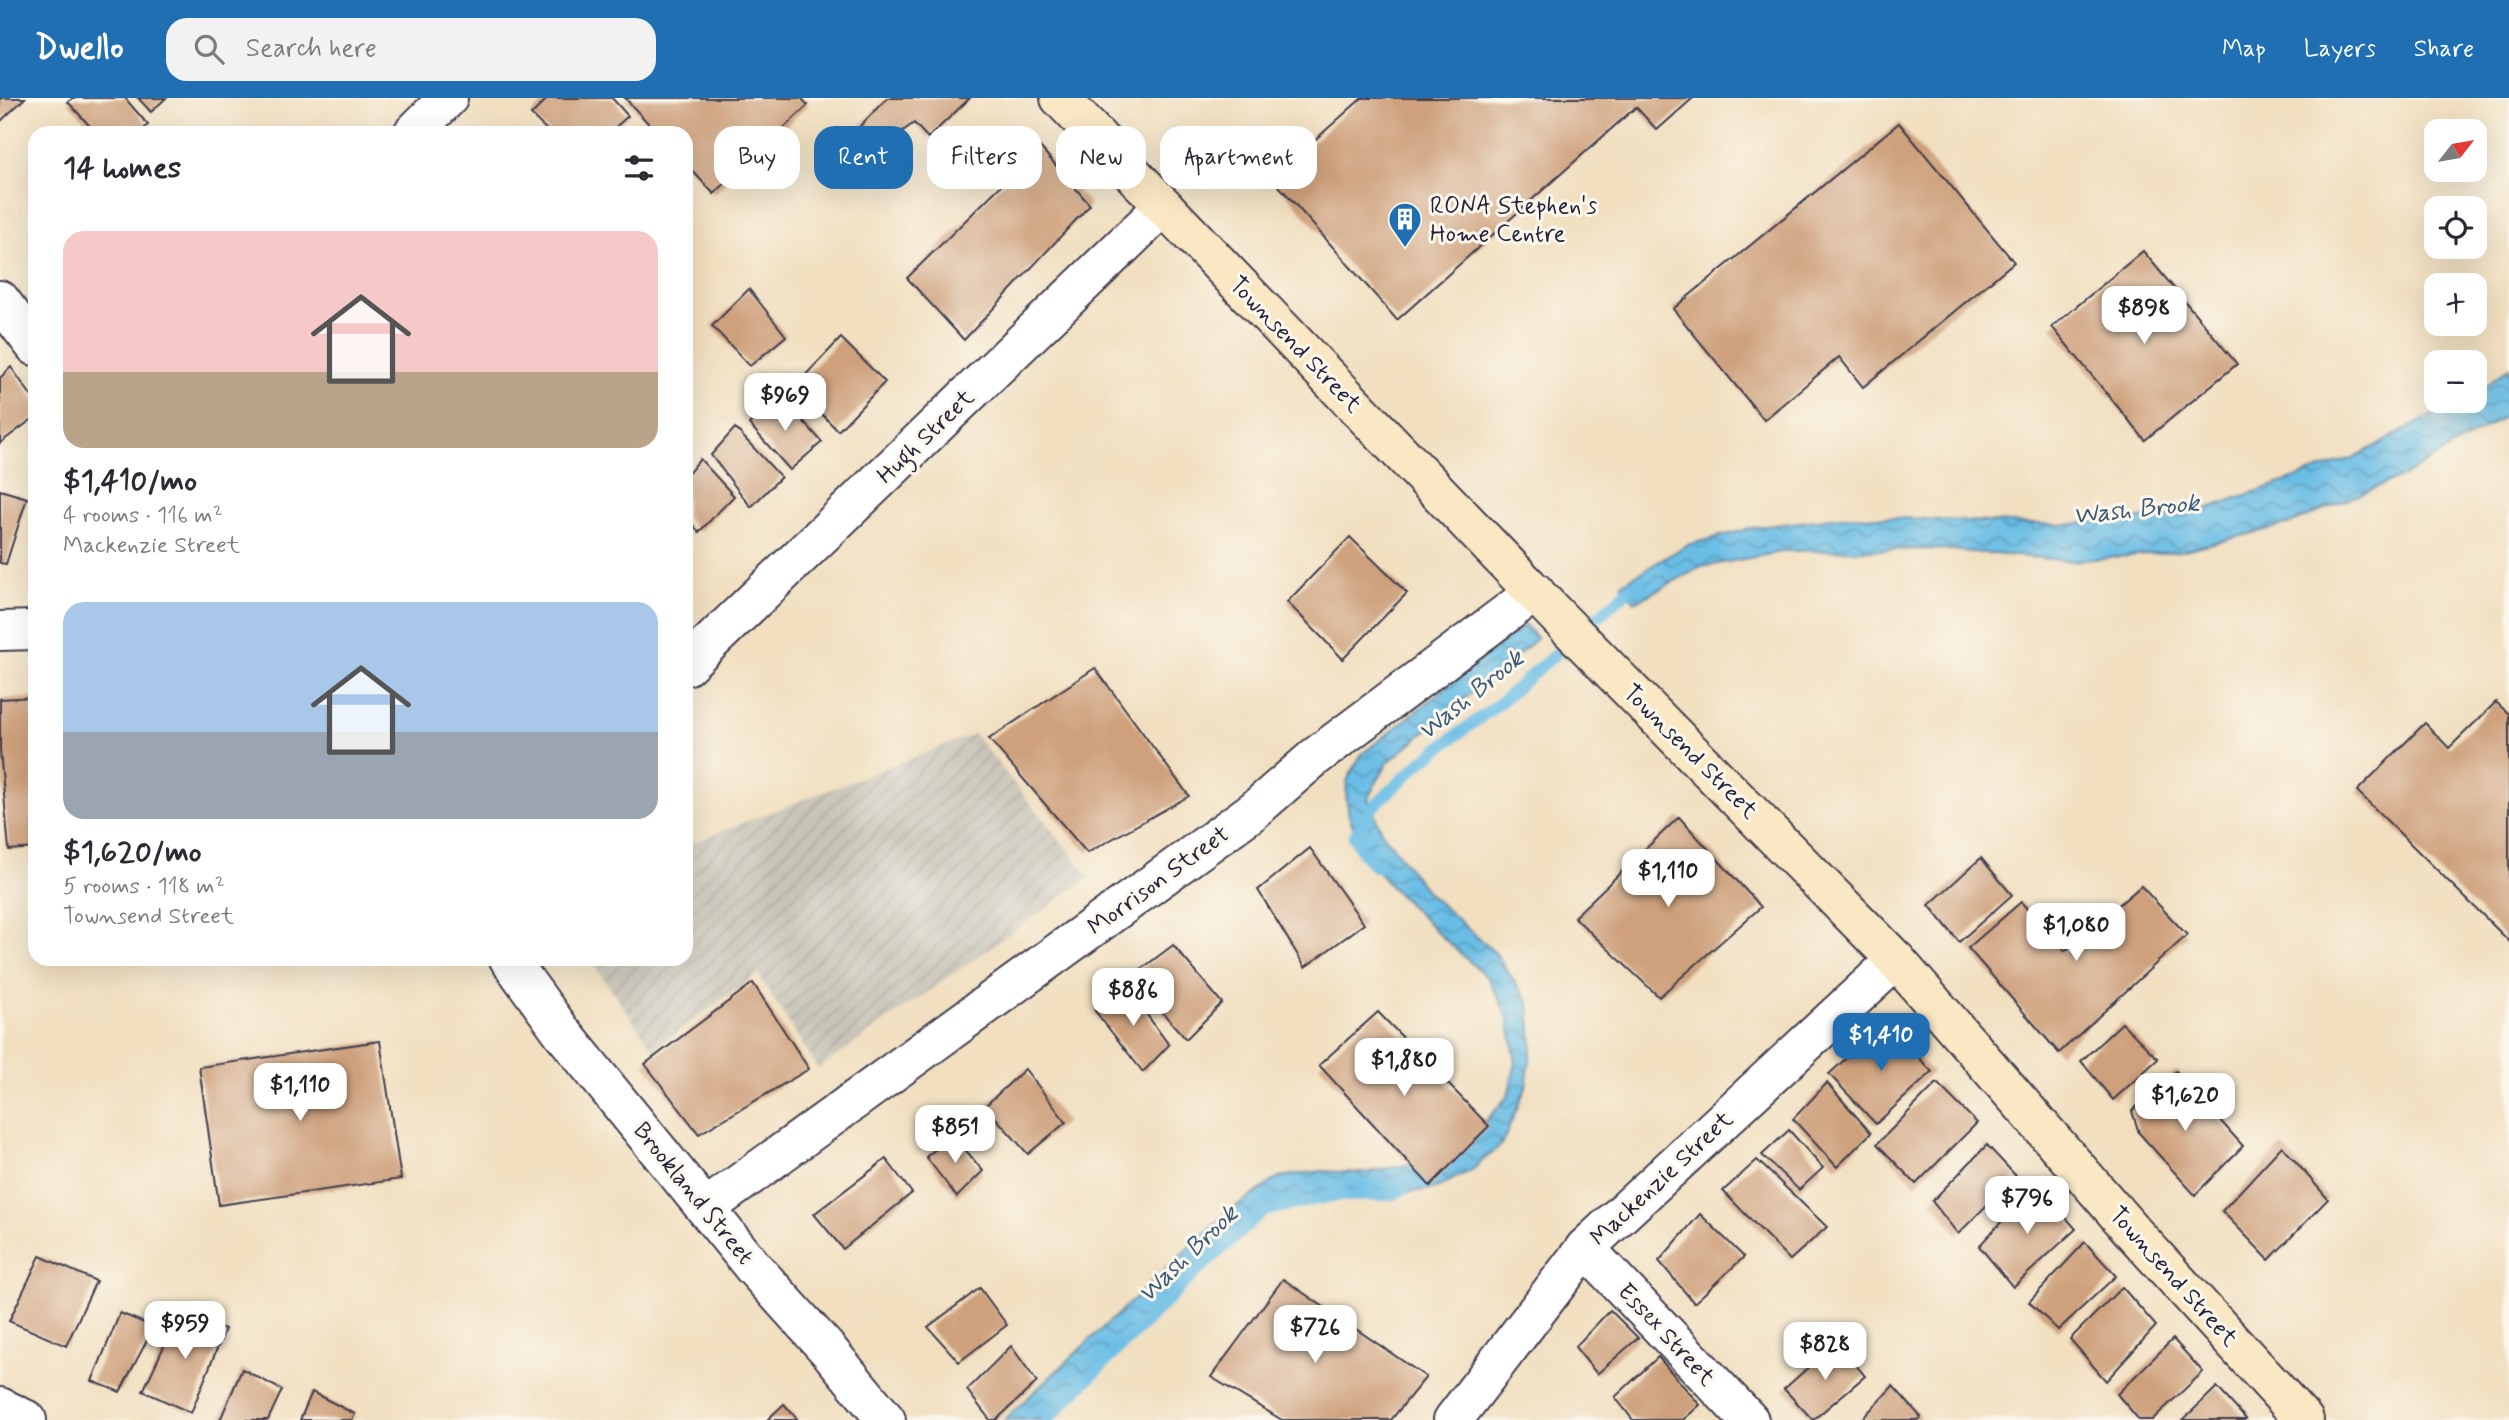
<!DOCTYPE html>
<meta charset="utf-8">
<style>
:root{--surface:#fff;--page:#f2f2f3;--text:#2b2b33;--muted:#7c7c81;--accent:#1f6fb2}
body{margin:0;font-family:Mynerve,sans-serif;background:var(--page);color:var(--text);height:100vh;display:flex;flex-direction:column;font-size:26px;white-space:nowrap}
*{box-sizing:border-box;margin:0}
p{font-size:23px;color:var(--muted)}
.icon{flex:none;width:38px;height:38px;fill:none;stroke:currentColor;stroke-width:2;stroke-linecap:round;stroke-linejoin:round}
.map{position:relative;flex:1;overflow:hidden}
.sheet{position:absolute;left:28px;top:28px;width:665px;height:840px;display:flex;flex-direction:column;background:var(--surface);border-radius:21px;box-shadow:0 7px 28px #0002}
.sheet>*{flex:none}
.top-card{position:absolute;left:714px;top:28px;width:665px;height:63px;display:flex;gap:14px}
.needle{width:46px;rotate:59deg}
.fabs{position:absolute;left:2424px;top:21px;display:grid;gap:14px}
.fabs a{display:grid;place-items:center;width:63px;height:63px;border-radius:14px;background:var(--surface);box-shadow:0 7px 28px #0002;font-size:35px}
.price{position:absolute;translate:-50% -60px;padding:0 16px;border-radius:14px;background:#fff;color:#222;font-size:23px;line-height:46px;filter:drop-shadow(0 2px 4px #0008)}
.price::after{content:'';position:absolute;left:50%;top:42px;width:21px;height:16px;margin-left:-10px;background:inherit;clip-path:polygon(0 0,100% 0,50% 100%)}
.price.on{background:var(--accent);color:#fff}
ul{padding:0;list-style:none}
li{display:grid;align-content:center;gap:14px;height:371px;padding:0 35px}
li span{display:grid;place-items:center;height:217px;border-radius:21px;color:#555}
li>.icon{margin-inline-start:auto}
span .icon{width:126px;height:126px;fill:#fffc;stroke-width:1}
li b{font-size:30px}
h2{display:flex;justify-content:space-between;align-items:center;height:84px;padding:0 35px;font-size:30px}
.chip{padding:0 24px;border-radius:21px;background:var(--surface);box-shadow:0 7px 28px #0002;font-size:24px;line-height:63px}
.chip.on{background:var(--accent);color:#fff}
header{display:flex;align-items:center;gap:42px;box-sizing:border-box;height:98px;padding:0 35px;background:var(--accent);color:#fff}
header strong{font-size:33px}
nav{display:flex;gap:38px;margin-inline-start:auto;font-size:24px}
.search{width:490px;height:63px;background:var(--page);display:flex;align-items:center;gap:18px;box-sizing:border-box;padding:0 24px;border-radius:21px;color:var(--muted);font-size:26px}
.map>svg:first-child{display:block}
</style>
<header>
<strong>Dwello</strong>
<div class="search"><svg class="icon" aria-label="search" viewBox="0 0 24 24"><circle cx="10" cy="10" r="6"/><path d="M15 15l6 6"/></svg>Search here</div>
<nav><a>Map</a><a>Layers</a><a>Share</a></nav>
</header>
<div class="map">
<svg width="2509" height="1322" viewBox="0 0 2509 1322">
<defs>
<pattern id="industrial-furrows" width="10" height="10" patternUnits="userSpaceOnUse" patternTransform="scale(1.75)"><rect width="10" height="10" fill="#c8c4b8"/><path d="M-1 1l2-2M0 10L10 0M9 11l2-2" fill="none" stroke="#aca89f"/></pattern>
<pattern id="water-waves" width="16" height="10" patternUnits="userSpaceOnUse" patternTransform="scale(1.75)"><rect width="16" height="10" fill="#69bde5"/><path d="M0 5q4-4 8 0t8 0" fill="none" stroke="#5699bb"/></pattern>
</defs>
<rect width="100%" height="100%" fill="#fbf7ec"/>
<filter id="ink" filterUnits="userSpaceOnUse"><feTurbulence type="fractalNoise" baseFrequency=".0143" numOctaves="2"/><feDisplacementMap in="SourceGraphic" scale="14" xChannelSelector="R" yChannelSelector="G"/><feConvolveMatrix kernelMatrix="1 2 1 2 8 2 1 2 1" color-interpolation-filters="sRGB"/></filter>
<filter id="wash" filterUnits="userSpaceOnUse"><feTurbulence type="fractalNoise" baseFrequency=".00686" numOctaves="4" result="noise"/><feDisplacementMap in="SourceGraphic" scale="28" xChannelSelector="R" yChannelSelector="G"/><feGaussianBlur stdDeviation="1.57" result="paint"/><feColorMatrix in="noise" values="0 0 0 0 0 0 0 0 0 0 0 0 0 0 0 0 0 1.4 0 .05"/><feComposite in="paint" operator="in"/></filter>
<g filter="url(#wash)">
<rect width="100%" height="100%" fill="#f1dfc0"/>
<polygon fill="url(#industrial-furrows)" points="974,636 1090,779 818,971 758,876 653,951 590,861 686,861 686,747"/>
<g fill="url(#water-waves)" stroke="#467090" stroke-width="2">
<polygon points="2509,269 2509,316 2403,378 2290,426 2181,453 2073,463 1939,451 1787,453 1701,469 1635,504 1621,486 1687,447 1756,429 1850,418 2059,427 2188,417 2353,360 2459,303 2474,303 2475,294 2488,287"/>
<polygon points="1525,527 1537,541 1387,665 1368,700 1381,733 1428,795 1496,856 1529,905 1532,948 1526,989 1502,1046 1472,1072 1436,1090 1392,1097 1307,1098 1263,1113 1205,1165 1045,1322 1004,1322 1224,1117 1279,1079 1321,1073 1363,1075 1429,1063 1475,1035 1508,998 1516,965 1508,919 1488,880 1438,835 1390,788 1364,757 1349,718 1346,697 1347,683 1361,657"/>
</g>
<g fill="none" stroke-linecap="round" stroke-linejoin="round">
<g stroke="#69bde5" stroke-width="12">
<polyline points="1376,769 1364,757 1354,739 1372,710 1422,663 1496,608 1639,483"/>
<polyline points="1047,1322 1188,1182 1263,1113 1333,1098 1392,1097 1406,1089"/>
</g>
</g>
<g id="blocks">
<g fill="#cea07b">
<polygon points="0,0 25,0 0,24"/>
<polygon points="73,0 125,0 148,27 140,35 96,35 68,4"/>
<polygon points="138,0 166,0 151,14"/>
<polygon points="548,0 612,0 628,18 609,35 550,35 531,17"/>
<polygon points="625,0 801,0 808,7 714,96 686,66 686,35 657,35"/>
<polygon points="887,0 970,0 928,40 914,25 882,48 860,28"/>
<polygon points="1362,0 1693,0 1657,32 1636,9 1397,222 1272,80"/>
<polygon points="1899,25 2014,164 1863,289 1839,259 1764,322 1673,211"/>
<polygon points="1040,49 1090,107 964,242 907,180"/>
<polygon points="2143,153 2237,266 2145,342 2052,229"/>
<polygon points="749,191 786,238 750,268 712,228"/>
<polygon points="841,240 885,284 838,333 795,288"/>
<polygon points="11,269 35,303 35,319 0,345 0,280"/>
<polygon points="780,297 822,344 790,372 749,326"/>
<polygon points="735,330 781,379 751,409 711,357"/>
<polygon points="700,361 734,398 699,434 686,419 686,378"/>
<polygon points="0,392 27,400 6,466 0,465"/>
<polygon points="1350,439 1407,495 1343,561 1287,504"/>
<polygon points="1095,570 1189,698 1087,755 989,641"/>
<polygon points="35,599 35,750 9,752 0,652 0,601"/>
<polygon points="2496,604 2509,616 2509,843 2357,693 2425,625 2449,650"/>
<polygon points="1679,719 1761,809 1659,899 1574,819"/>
<polygon points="1310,750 1364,826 1305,869 1258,792"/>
<polygon points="1981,760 2012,797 1959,844 1929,807"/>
<polygon points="2141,788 2187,837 2059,955 1968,850 2021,804 2065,853"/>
<polygon points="1173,847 1222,905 1186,941 1131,879"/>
<polygon points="753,885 809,971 699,1036 645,966"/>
<polygon points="1125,887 1169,947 1143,974 1095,913"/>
<polygon points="1378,914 1489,1028 1430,1088 1319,967"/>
<polygon points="1886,924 1932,974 1876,1026 1829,976"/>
<polygon points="2122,925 2158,961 2113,1002 2081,963"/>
<polygon points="380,943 401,1081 219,1107 199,969"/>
<polygon points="1025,971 1066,1024 1028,1056 985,1008"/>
<polygon points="2176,973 2243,1048 2195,1097 2139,1035 2132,1013"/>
<polygon points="1827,985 1871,1035 1837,1069 1793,1021"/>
<polygon points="1937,985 1977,1025 1916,1086 1877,1046"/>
<polygon points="1789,1032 1823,1070 1799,1092 1762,1057"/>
<polygon points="953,1037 983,1073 957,1099 926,1059"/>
<polygon points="1987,1047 2016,1078 1958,1136 1932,1103"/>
<polygon points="2282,1048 2328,1101 2269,1162 2222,1113"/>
<polygon points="886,1061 912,1095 843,1151 814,1116"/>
<polygon points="1757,1062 1827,1129 1790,1162 1723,1093"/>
<polygon points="2036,1086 2076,1131 2013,1189 1979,1148"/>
<polygon points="1700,1116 1744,1159 1694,1205 1659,1163"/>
<polygon points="2085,1144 2116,1178 2058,1232 2029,1204"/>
<polygon points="40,1158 96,1183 66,1248 9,1223"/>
<polygon points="1283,1181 1426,1279 1391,1322 1282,1322 1211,1279"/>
<polygon points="2122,1189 2156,1228 2106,1283 2070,1241"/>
<polygon points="980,1190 1007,1227 959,1264 928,1229"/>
<polygon points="181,1212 225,1231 191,1315 143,1293"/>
<polygon points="1610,1212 1638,1240 1597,1276 1575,1249"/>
<polygon points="120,1215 154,1229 120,1294 92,1283"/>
<polygon points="2173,1241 2203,1274 2152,1322 2139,1322 2117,1296"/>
<polygon points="1837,1244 1865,1278 1813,1322 1784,1291"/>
<polygon points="1011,1248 1037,1284 996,1322 990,1322 967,1292"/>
<polygon points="1658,1259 1700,1307 1683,1322 1633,1322 1615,1299"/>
<polygon points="242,1271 282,1292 268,1322 220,1322"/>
<polygon points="1893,1288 1921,1319 1917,1322 1861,1322"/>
<polygon points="2217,1289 2246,1321 2244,1322 2183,1322"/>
<polygon points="312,1294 355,1316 352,1322 300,1322"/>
<polygon points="784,1306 798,1322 767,1322"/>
</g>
</g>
</g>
<g filter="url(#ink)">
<use href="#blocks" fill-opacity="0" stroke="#413e4f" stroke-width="2"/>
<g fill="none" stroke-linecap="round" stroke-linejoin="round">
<defs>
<g id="minor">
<polyline points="413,35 448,0"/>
<polyline points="0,202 35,248"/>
<polyline points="0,533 35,532"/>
<polyline points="686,568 1164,108"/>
<polyline points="509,861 562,934 753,1169 829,1253 886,1322"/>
<polyline points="706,1110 1253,713 1315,659 1535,494"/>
<polyline points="1585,1150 1749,1322"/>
<polyline points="0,1309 27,1322"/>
<polyline points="1453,1322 1585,1150 1896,862"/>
</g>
<polyline id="secondary" points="1060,0 1559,520 1896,862 2133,1134 2304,1322"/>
</defs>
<use href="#minor" stroke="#413e4f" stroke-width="42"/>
<use href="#secondary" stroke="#413e4f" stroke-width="42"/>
<use href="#minor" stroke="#fff" stroke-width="38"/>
<use href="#secondary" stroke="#fae7c3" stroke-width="38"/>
</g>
</g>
<defs>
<symbol id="building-pin" viewBox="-11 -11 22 30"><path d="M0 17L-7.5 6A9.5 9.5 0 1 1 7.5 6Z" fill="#1f6fb2" stroke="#fbf7ec"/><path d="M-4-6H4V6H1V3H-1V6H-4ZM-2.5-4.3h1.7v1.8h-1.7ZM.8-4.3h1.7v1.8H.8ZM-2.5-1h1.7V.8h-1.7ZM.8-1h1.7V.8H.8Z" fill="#fff"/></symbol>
</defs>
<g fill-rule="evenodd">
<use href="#building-pin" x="1386" y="102" width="38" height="52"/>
</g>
<g text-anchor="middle" stroke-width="6" stroke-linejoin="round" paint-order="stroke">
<g font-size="24" fill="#22223b" stroke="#fbf7ec" text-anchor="start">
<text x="1430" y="115">RONA Stephen's<tspan x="1430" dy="28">Home Centre</tspan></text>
</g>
<g font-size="24" fill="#22223b" stroke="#fbf7ec">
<text transform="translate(1296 246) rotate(46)" y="8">Townsend Street</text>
<text transform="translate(925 338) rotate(-44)" y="8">Hugh Street</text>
<text transform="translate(1691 653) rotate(45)" y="8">Townsend Street</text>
<text transform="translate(1158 782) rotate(-36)" y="8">Morrison Street</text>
<text transform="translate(1661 1080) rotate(-43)" y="8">Mackenzie Street</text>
<text transform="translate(694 1095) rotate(51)" y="8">Brookland Street</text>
<text transform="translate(2174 1178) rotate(48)" y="8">Townsend Street</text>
<text transform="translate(1667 1236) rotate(47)" y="8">Essex Street</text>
</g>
<g font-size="26" font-style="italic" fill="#3b5876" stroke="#fbf7ec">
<text transform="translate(2136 410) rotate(-6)" y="9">Wash Brook</text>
<text transform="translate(1470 596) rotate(-39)" y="9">Wash Brook</text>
<text transform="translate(1187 1155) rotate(-44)" y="9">Wash Brook</text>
</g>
</g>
</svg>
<div class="fabs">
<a><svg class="needle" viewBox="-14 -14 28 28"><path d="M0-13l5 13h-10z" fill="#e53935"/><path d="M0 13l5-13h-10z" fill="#7c7c81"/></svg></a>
<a><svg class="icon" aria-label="locate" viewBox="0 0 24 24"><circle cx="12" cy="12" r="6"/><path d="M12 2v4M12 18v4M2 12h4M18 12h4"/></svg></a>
<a>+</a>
<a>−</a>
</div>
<b class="price" style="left:2144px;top:248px">$898</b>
<b class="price" style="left:785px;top:335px">$969</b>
<b class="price" style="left:1668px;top:811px">$1,110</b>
<b class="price" style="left:2076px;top:865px">$1,080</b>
<b class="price" style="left:1133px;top:930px">$886</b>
<b class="price on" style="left:1881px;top:975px">$1,410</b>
<b class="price" style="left:1404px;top:1000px">$1,880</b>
<b class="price" style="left:300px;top:1025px">$1,110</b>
<b class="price" style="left:2185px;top:1035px">$1,620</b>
<b class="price" style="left:955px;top:1067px">$851</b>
<b class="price" style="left:2027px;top:1138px">$796</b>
<b class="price" style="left:185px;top:1263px">$959</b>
<b class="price" style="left:1315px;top:1267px">$726</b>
<b class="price" style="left:1825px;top:1284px">$828</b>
<div class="top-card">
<a class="chip">Buy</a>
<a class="chip on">Rent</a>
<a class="chip">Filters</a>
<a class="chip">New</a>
<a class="chip">Apartment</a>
</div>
<section class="sheet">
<h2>14 homes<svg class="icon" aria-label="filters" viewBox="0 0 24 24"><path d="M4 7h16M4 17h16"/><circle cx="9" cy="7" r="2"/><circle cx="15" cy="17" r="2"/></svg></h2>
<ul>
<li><span style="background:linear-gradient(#f6c9c9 65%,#b9a48a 0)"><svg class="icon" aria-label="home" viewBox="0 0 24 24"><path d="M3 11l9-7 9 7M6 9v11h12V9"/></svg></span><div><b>$1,410/mo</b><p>4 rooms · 116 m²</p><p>Mackenzie Street</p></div></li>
<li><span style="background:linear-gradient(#a9c7e8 60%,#9aa5b1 0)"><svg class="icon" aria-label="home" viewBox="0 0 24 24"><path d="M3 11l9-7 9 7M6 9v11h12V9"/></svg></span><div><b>$1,620/mo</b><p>5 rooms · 118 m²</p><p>Townsend Street</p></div></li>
</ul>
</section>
</div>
